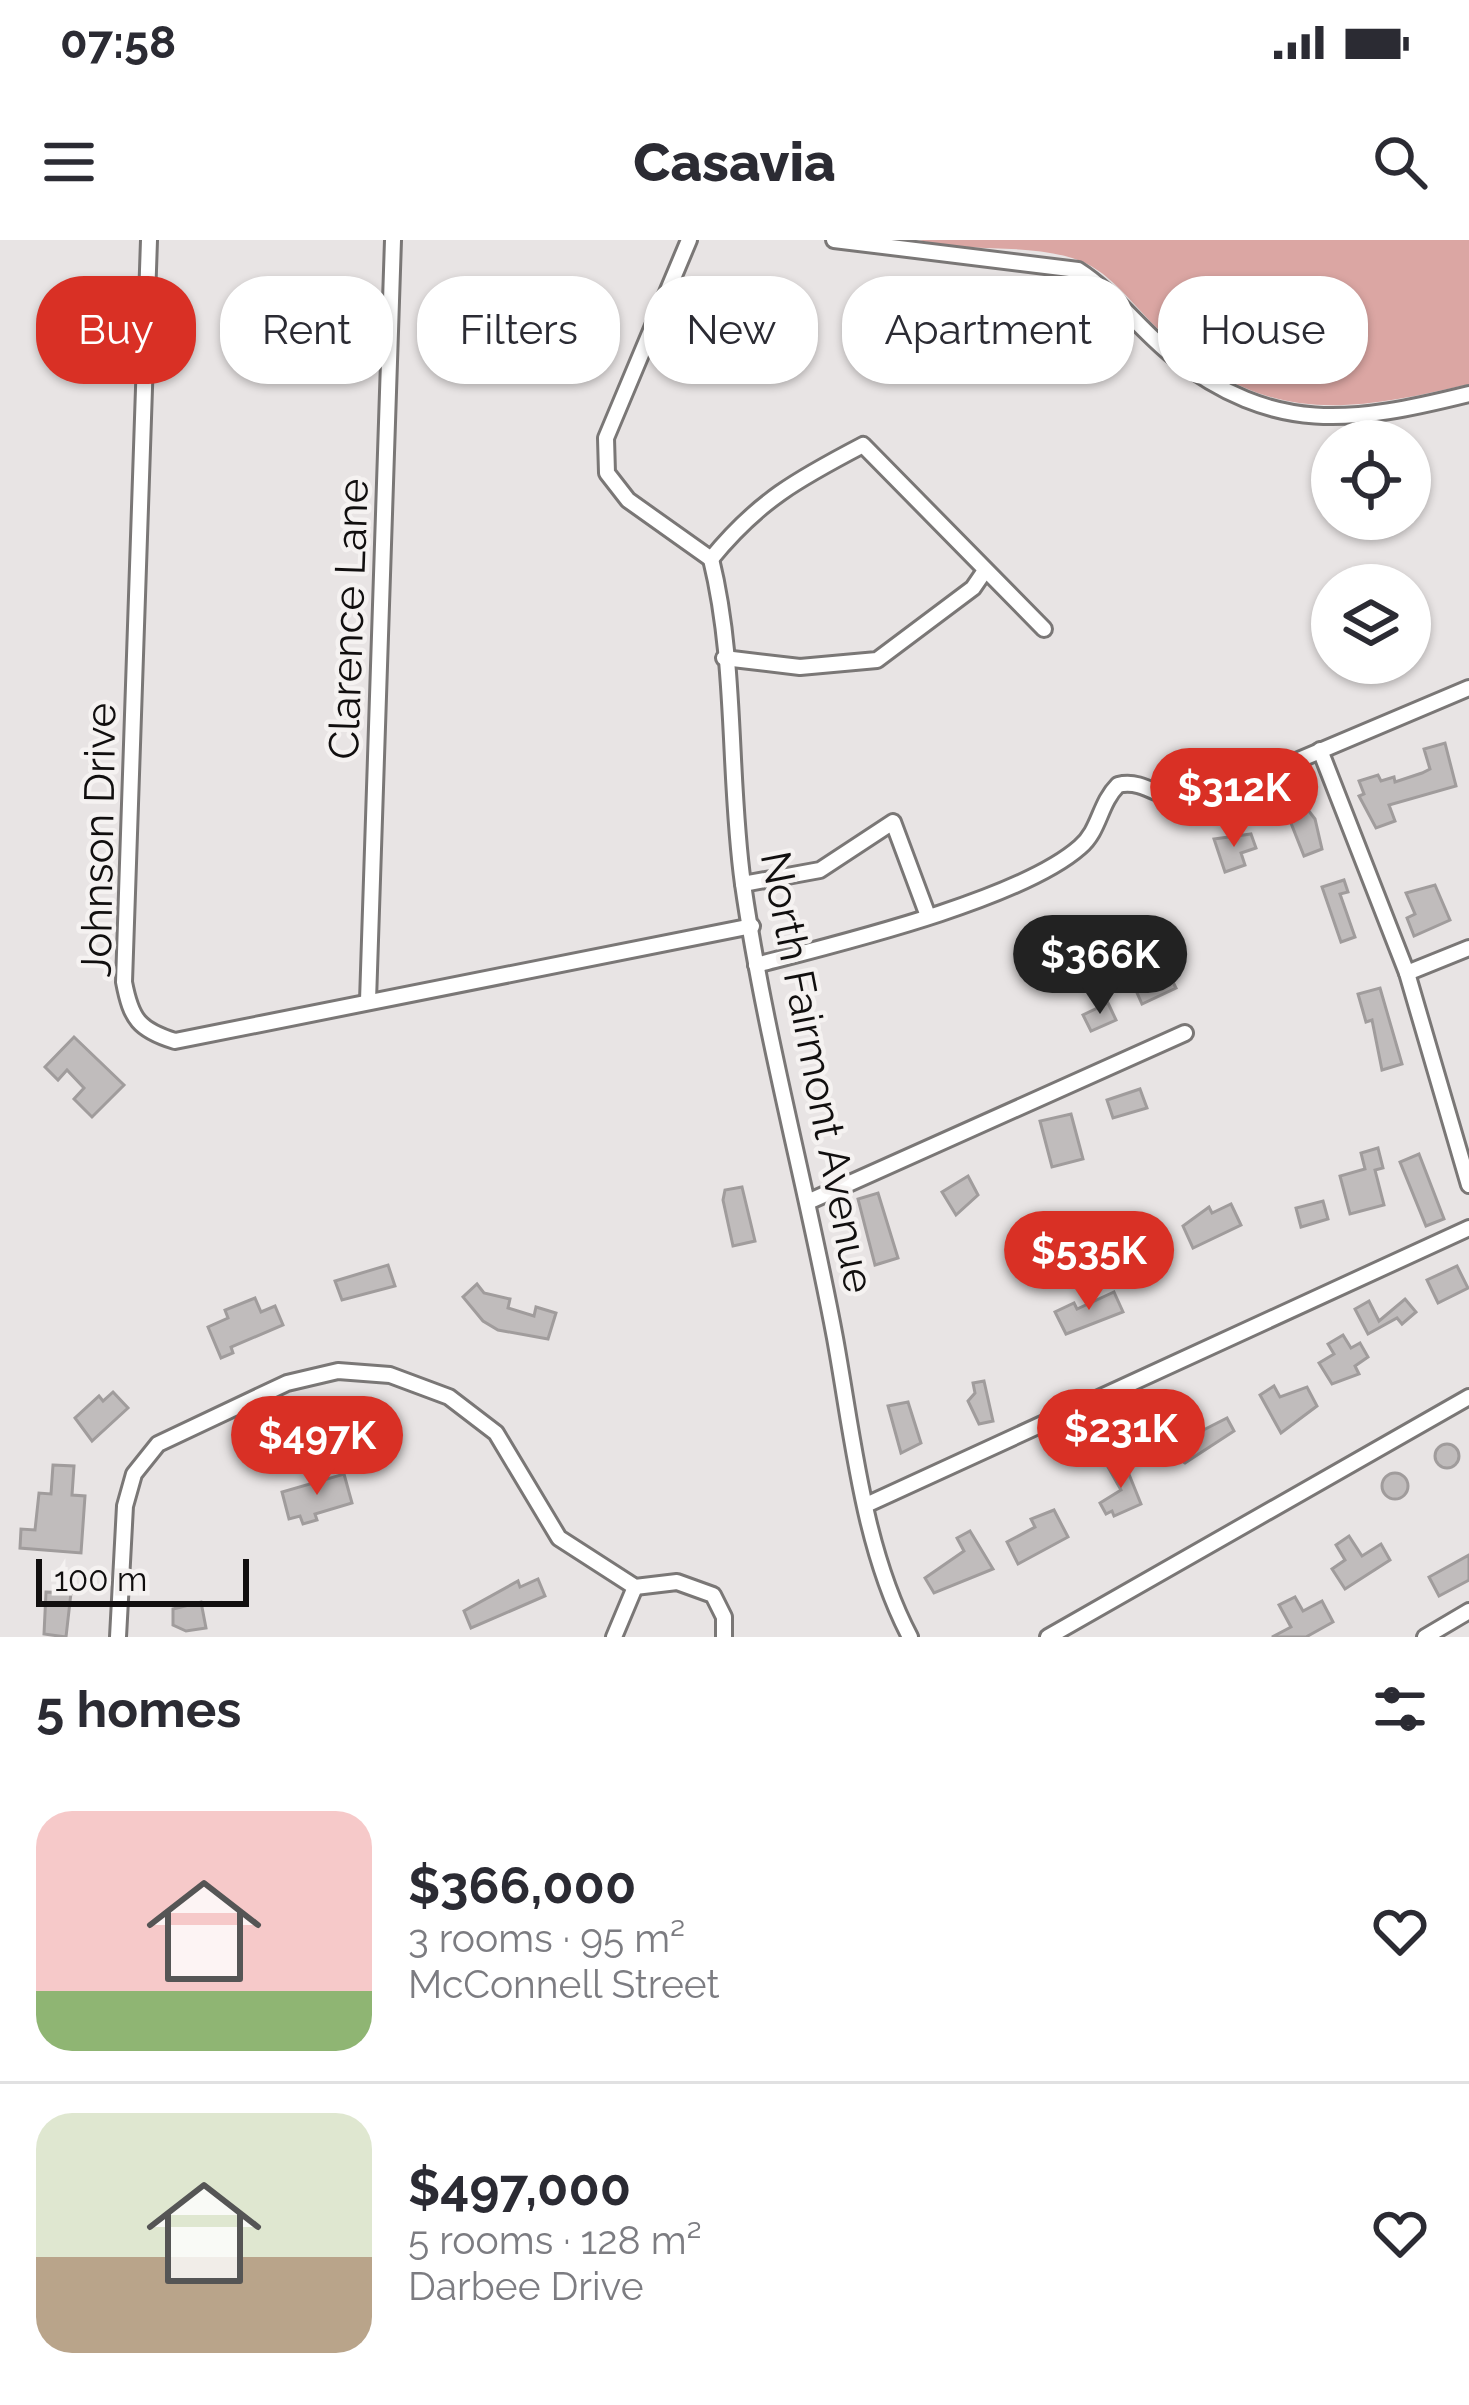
<!DOCTYPE html>
<meta charset="utf-8">
<style>
:root{--surface:#fff;--page:#f7f7f7;--text:#2b2b33;--muted:#7c7c81;--line:#e1e1e2;--accent:#d93025}
body{margin:0;font-family:Raleway,sans-serif;background:var(--page);color:var(--text);height:100vh;display:flex;flex-direction:column;font-size:45px;white-space:nowrap}
*{box-sizing:border-box;margin:0}
p{font-size:39px;color:var(--muted)}
.icon{flex:none;width:66px;height:66px;fill:none;stroke:currentColor;stroke-width:2;stroke-linecap:round;stroke-linejoin:round}
.map{position:relative;height:1397px;overflow:hidden}
.panel{display:flex;flex-direction:column;background:var(--surface);flex:1}
.panel>*{flex:none}
.hud{position:absolute;left:36px;top:36px;width:1398px;height:108px;display:flex;gap:24px}
.buttons{position:absolute;left:1311px;top:180px;display:grid;gap:24px}
.buttons a{display:grid;place-items:center;width:120px;height:120px;border-radius:50%;background:var(--surface);box-shadow:0 3px 9px #0004;font-size:60px}
.scale{position:absolute;left:36px;bottom:30px;width:213px;box-sizing:border-box;padding-left:12px;border:6px solid #110f0f;border-top:0;font-size:33px;line-height:42px;white-space:nowrap;color:#110f0f;-webkit-text-stroke:9px #f5f2f1;paint-order:stroke}
.price{position:absolute;translate:-50% -102px;padding:0 27px;border-radius:42px;background:var(--accent);color:#fff;font-size:39px;line-height:78px;filter:drop-shadow(0 3px 6px #0008)}
.price::after{content:'';position:absolute;left:50%;top:72px;width:36px;height:27px;margin-left:-18px;background:inherit;clip-path:polygon(0 0,100% 0,50% 100%)}
.price.on{background:#222;color:#fff}
ul{padding:0;list-style:none}
li{display:flex;align-items:center;gap:36px;height:300px;padding:0 36px}
li+li{border-top:3px solid var(--line)}
li span{display:grid;place-items:center;flex:none;width:336px;height:240px;border-radius:36px;color:#555}
li>.icon{margin-inline-start:auto}
span .icon{width:144px;height:144px;fill:#fffc;stroke-width:1}
li b{font-size:51px}
h2{display:flex;justify-content:space-between;align-items:center;height:144px;padding:0 36px;font-size:51px}
.tag{padding:0 42px;border-radius:48px;background:var(--surface);box-shadow:0 3px 9px #0004;font-size:42px;line-height:108px}
.tag.on{background:var(--accent);color:#fff}
.status{display:flex;justify-content:space-between;align-items:center;height:84px;padding:0 60px;background:var(--surface);direction:ltr}
.status svg{height:33px;fill:currentColor}
header{display:flex;justify-content:space-between;align-items:center;height:156px;padding:0 36px;background:var(--surface);font-size:54px;font-weight:800}
.map>svg:first-child{display:block}
</style>
<div class="status"><b>07:58</b><svg viewBox="0 0 49 12"><path d="M0 12V9h3v3zM5 12V6h3v6zM10 12V3h3v9zM15 12V0h3v12zM26 1h20v11H26zM47 4h2v5h-2z"/></svg></div>
<header><svg class="icon" aria-label="menu" viewBox="0 0 24 24"><path d="M4 6h16M4 12h16M4 18h16"/></svg>Casavia<svg class="icon" aria-label="search" viewBox="0 0 24 24"><circle cx="10" cy="10" r="6"/><path d="M15 15l6 6"/></svg></header>
<div class="map">
<svg width="1469" height="1397" viewBox="0 0 1469 1397">
<rect width="100%" height="100%" fill="#e8e4e4"/>
<path fill="#dba6a3" d="M 919,0 L 1469,0 L 1469,144 C 1338,175 1261,184 1156,87 C 1131,63 1108,28 1072,18 C 1024,3 967,13 919,0 Z"/>
<g fill="#c0bcbc" stroke="#a09c9c" stroke-width="3">
<polygon points="1445,503 1456,546 1389,565 1395,581 1376,588 1359,556 1364,554 1359,541 1378,535 1381,541 1394,537 1395,542 1422,533 1430,529 1424,509"/>
<polygon points="1305,566 1315,579 1322,609 1304,616 1287,573"/>
<polygon points="1251,594 1256,608 1241,613 1245,625 1225,632 1214,599"/>
<polygon points="1344,640 1348,652 1340,654 1355,697 1341,702 1322,647"/>
<polygon points="1435,645 1450,680 1414,696 1407,678 1415,674 1406,653"/>
<polygon points="1167,730 1176,748 1142,764 1134,746"/>
<polygon points="1380,748 1402,824 1382,830 1372,780 1366,782 1358,754"/>
<polygon points="1108,763 1116,780 1091,791 1083,775"/>
<polygon points="74,797 124,845 92,877 74,859 84,848 67,830 58,840 45,827"/>
<polygon points="1140,849 1147,868 1113,878 1107,860"/>
<polygon points="1071,874 1083,919 1052,927 1040,881"/>
<polygon points="1378,908 1383,928 1375,930 1384,965 1350,974 1340,936 1365,929 1361,913"/>
<polygon points="1419,914 1444,979 1426,986 1400,922"/>
<polygon points="968,936 978,955 956,975 942,952"/>
<polygon points="742,947 755,1001 733,1006 723,960 725,950"/>
<polygon points="878,953 898,1018 875,1025 858,959"/>
<polygon points="1323,961 1328,979 1301,987 1296,968"/>
<polygon points="1231,964 1241,985 1193,1008 1183,986 1209,967 1212,973"/>
<polygon points="388,1025 395,1046 342,1060 335,1041"/>
<polygon points="1457,1026 1468,1048 1438,1063 1427,1040"/>
<polygon points="477,1044 484,1053 510,1059 508,1068 534,1076 536,1067 556,1073 548,1099 498,1090 483,1081 463,1057"/>
<polygon points="1114,1052 1123,1072 1066,1094 1055,1072 1074,1063 1077,1069"/>
<polygon points="255,1058 261,1072 275,1066 283,1085 231,1107 233,1113 221,1118 208,1087 228,1078 225,1070"/>
<polygon points="1405,1059 1416,1072 1402,1084 1397,1078 1368,1094 1355,1069 1369,1061 1379,1081"/>
<polygon points="1343,1095 1351,1108 1360,1103 1368,1117 1355,1126 1359,1134 1332,1144 1319,1123 1334,1114 1328,1104"/>
<polygon points="984,1141 993,1181 979,1184 968,1161 975,1153 973,1143"/>
<polygon points="1274,1146 1280,1157 1307,1147 1317,1166 1281,1193 1260,1155"/>
<polygon points="113,1152 128,1168 92,1201 75,1178 99,1156 103,1161"/>
<polygon points="908,1162 921,1203 901,1213 888,1166"/>
<polygon points="1227,1178 1234,1191 1185,1223 1180,1220 1172,1206"/>
<circle cx="1447" cy="1216" r="12"/>
<polygon points="1122,1217 1141,1264 1114,1276 1112,1271 1106,1274 1100,1263 1121,1250 1107,1225"/>
<polygon points="53,1225 74,1226 72,1255 85,1256 81,1313 20,1308 21,1289 35,1290 39,1253 51,1254"/>
<circle cx="1395" cy="1246" r="13"/>
<polygon points="344,1234 352,1263 315,1274 317,1280 303,1284 300,1276 289,1279 282,1252"/>
<polygon points="1054,1270 1068,1297 1018,1324 1007,1302 1035,1287 1031,1279"/>
<polygon points="970,1291 993,1329 934,1353 925,1338 964,1311 957,1298"/>
<polygon points="1349,1296 1362,1316 1381,1304 1390,1320 1345,1349 1332,1329 1345,1320 1336,1305"/>
<polygon points="1469,1315 1469,1340 1439,1356 1429,1337"/>
<polygon points="538,1339 545,1356 471,1388 464,1371 518,1341 520,1347"/>
<polygon points="46,1352 71,1353 66,1397 44,1394"/>
<polygon points="1295,1357 1303,1371 1322,1361 1333,1382 1306,1397 1272,1397 1291,1387 1279,1365"/>
<polygon points="201,1362 206,1388 186,1391 173,1385 173,1369"/>
</g>
<g fill="none" stroke-linecap="round" stroke-linejoin="round">
<defs>
<g id="minor">
<path d="M 149,0 L 124,742 C 131,779 139,790 175,801 L 752,686"/>
<polyline points="689,0 606,198 607,233 628,260 711,319"/>
<path d="M 834,0 L 1078,30 C 1114,53 1139,89 1173,116 C 1274,195 1352,183 1469,154"/>
<path d="M 711,319 C 737,424 728,537 743,644 C 765,797 807,947 835,1098 C 853,1197 863,1308 910,1397"/>
<path d="M 711,319 C 758,261 798,239 863,205 L 1044,389"/>
<polyline points="724,418 800,427 877,420 973,348 984,332"/>
<polyline points="1320,510 1407,733 1469,945"/>
<polyline points="743,644 820,630 893,582 928,676"/>
<path d="M 756,725 C 837,704 1020,660 1080,607 C 1100,590 1099,564 1118,545 C 1147,538 1164,565 1197,563 L 1469,448"/>
<polyline points="1407,733 1469,708"/>
<polyline points="368,761 393,0"/>
<polyline points="810,961 1185,793"/>
<polyline points="866,1265 1469,988"/>
<polyline points="118,1397 125,1266 134,1234 158,1204 287,1143 338,1131 390,1135 449,1157 496,1193 559,1298 635,1347 677,1342 713,1355 724,1377 724,1397"/>
<polyline points="614,1397 635,1347"/>
<polyline points="1048,1397 1469,1157"/>
<polyline points="1425,1397 1469,1371"/>
</g>
</defs>
<use href="#minor" stroke="#7a7776" stroke-width="20"/>
<use href="#minor" stroke="#fff" stroke-width="14"/>
</g>
<g text-anchor="middle" stroke-width="9" stroke-linejoin="round" paint-order="stroke">
<g font-size="42" fill="#110f0f" stroke="#f5f2f1">
<text transform="translate(348 379) rotate(-88)" y="15">Clarence Lane</text>
<text transform="translate(98 600) rotate(-89)" y="15">Johnson Drive</text>
<text transform="translate(818 832) rotate(79)" y="15">North Fairmont Avenue</text>
</g>
</g>
</svg>
<div class="buttons">
<a><svg class="icon" aria-label="locate" viewBox="0 0 24 24"><circle cx="12" cy="12" r="6"/><path d="M12 2v4M12 18v4M2 12h4M18 12h4"/></svg></a>
<a><svg class="icon" aria-label="layers" viewBox="0 0 24 24"><path d="M12 4l9 5-9 5-9-5zM3 14l9 5 9-5"/></svg></a>
</div>
<div class="scale">100 m</div>
<b class="price" style="left:1234px;top:610px">$312K</b>
<b class="price on" style="left:1100px;top:777px">$366K</b>
<b class="price" style="left:1089px;top:1073px">$535K</b>
<b class="price" style="left:1121px;top:1251px">$231K</b>
<b class="price" style="left:317px;top:1258px">$497K</b>
<div class="hud">
<a class="tag on">Buy</a>
<a class="tag">Rent</a>
<a class="tag">Filters</a>
<a class="tag">New</a>
<a class="tag">Apartment</a>
<a class="tag">House</a>
</div>
</div>
<section class="panel">
<h2>5 homes<svg class="icon" aria-label="filters" viewBox="0 0 24 24"><path d="M4 7h16M4 17h16"/><circle cx="9" cy="7" r="2"/><circle cx="15" cy="17" r="2"/></svg></h2>
<ul>
<li><span style="background:linear-gradient(#f6c9c9 75%,#8fb573 0)"><svg class="icon" aria-label="home" viewBox="0 0 24 24"><path d="M3 11l9-7 9 7M6 9v11h12V9"/></svg></span><div><b>$366,000</b><p>3 rooms · 95 m²</p><p>McConnell Street</p></div><svg class="icon" aria-label="heart" viewBox="0 0 24 24"><path d="M12 20l-8-8c-3-5 5-10 8-4 3-6 11-1 8 4z"/></svg></li>
<li><span style="background:linear-gradient(#dfe7d0 60%,#b9a48a 0)"><svg class="icon" aria-label="home" viewBox="0 0 24 24"><path d="M3 11l9-7 9 7M6 9v11h12V9"/></svg></span><div><b>$497,000</b><p>5 rooms · 128 m²</p><p>Darbee Drive</p></div><svg class="icon" aria-label="heart" viewBox="0 0 24 24"><path d="M12 20l-8-8c-3-5 5-10 8-4 3-6 11-1 8 4z"/></svg></li>
</ul>
</section>
